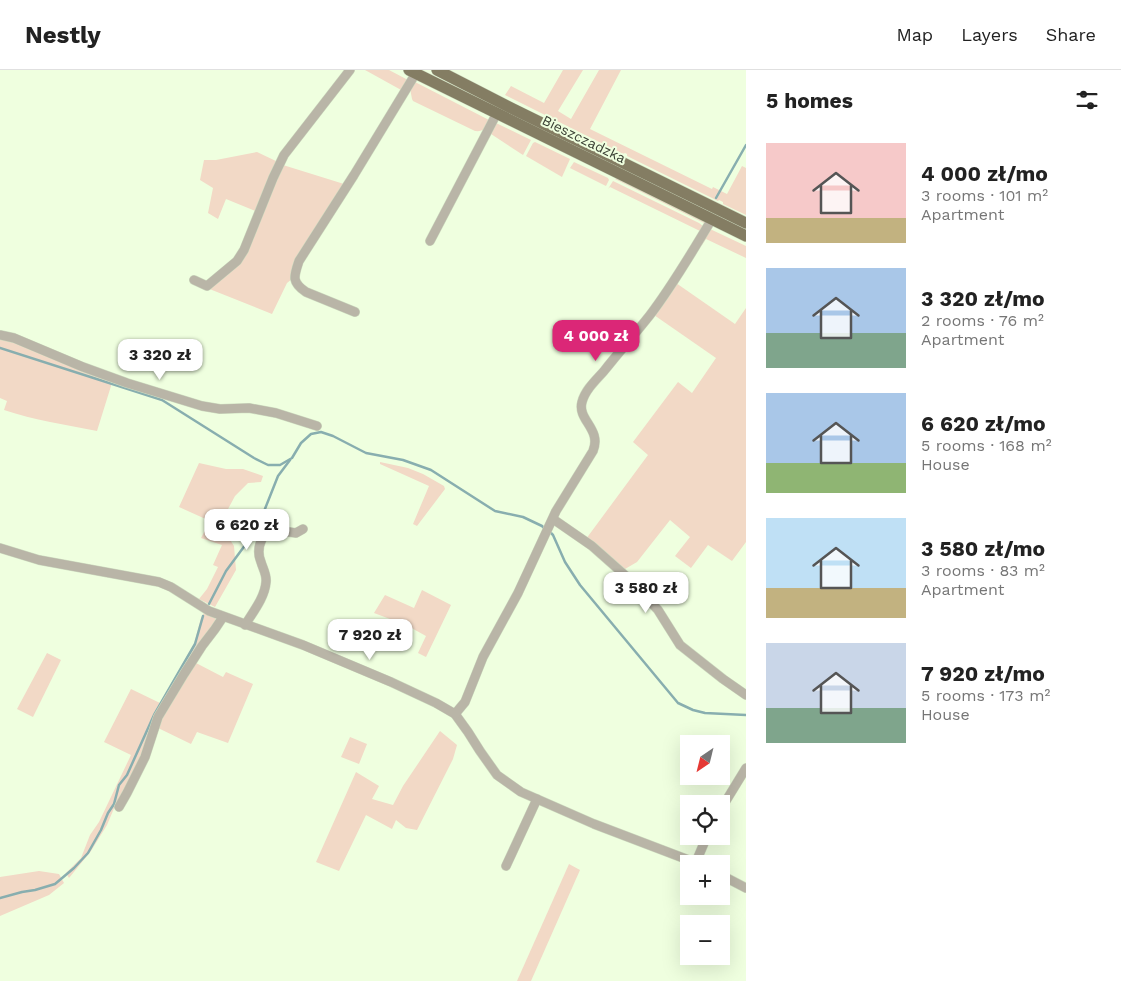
<!DOCTYPE html>
<meta charset="utf-8">
<style>
:root{--surface:#fff;--page:#f6f6f6;--text:#222;--muted:#767676;--line:#e0e0e0;--accent:#db2777}
body{margin:0;font-family:"Work Sans",sans-serif;background:var(--page);color:var(--text);height:100vh;display:flex;flex-direction:column;font-size:19px;white-space:nowrap}
*{box-sizing:border-box;margin:0}
p{font-size:16px;color:var(--muted)}
.icon{flex:none;width:28px;height:28px;fill:none;stroke:currentColor;stroke-width:2;stroke-linecap:round;stroke-linejoin:round}
.map{position:relative;flex:1;overflow:hidden}
.side{display:flex;flex-direction:column;background:var(--surface);width:375px}
.side>*{flex:none}
.needle{width:32px;rotate:215deg}
.controls{position:absolute;left:680px;top:665px;display:grid;gap:10px}
.controls a{display:grid;place-items:center;width:50px;height:50px;border-radius:0px;background:var(--surface);box-shadow:0 5px 20px #0002;font-size:25px}
.price{position:absolute;translate:-50% -42px;padding:0 11px;border-radius:10px;background:#fff;color:#222;font-size:16px;line-height:32px;filter:drop-shadow(0 1px 2px #0008)}
.price::after{content:'';position:absolute;left:50%;top:30px;width:15px;height:11px;margin-left:-8px;background:inherit;clip-path:polygon(0 0,100% 0,50% 100%)}
.price.selected{background:var(--accent);color:#fff}
ul{padding:0;list-style:none}
li{display:flex;align-items:center;gap:15px;height:125px;padding:0 20px}
li span{display:grid;place-items:center;flex:none;width:140px;height:100px;border-radius:0px;color:#555}
li>.icon{margin-inline-start:auto}
span .icon{width:60px;height:60px;fill:#fffc;stroke-width:1}
li b{font-size:21px}
h2{display:flex;justify-content:space-between;align-items:center;height:60px;padding:0 20px;font-size:21px}
header{display:flex;align-items:center;gap:30px;box-sizing:border-box;height:70px;padding:0 25px;background:var(--surface);border-bottom:1px solid var(--line)}
header strong{font-size:24px}
nav{display:flex;gap:28px;margin-inline-start:auto;font-size:18px}
main{display:flex;flex:1;min-height:0}
.map>svg:first-child{display:block}
</style>
<header>
<strong>Nestly</strong>
<nav><a>Map</a><a>Layers</a><a>Share</a></nav>
</header>
<main>
<div class="map">
<svg width="746" height="911" viewBox="0 0 746 911">
<rect width="100%" height="100%" fill="#efffdf"/>
<g fill="#f2d9c6">
<polygon points="365,0 389,0 408,10 403,21"/>
<polygon points="563,0 583,0 558,41 571,49 599,0 621,0 590,59 712,119 713,117 727,124 742,96 746,98 746,145 723,134 723,132 719,130 718,131 627,86 627,84 625,83 623,84 505,25 511,16 544,33"/>
<path d="M 415,12 L 489,50 C 489,57 483,62 475,61 L 413,31 L 412,29 L 410,18 Z"/>
<polygon points="496,53 531,70 523,85 488,62"/>
<polygon points="535,72 570,89 562,107 526,86 533,73"/>
<polygon points="257,82 278,92 283,95 344,114 292,209 287,213 272,244 207,218 237,194 260,143 226,129 218,149 208,143 213,118 200,110 204,90 216,90"/>
<polygon points="574,92 608,108 609,110 606,116 570,98"/>
<polygon points="617,108 705,152 706,154 615,109"/>
<polygon points="613,111 699,153 704,157 702,162 610,117 608,119"/>
<polygon points="710,159 746,176 746,188 706,169 702,175 700,174"/>
<polygon points="676,213 735,254 746,238 746,472 732,491 708,475 691,498 675,486 690,467 670,450 637,492 625,499 586,469 648,385 633,372 678,312 692,323 716,288 654,245"/>
<path d="M 0,268 L 21,275 L 111,310 L 111,316 L 97,361 C 66,355 34,350 4,340 L 7,331 L 0,328 Z"/>
<polygon points="380,392 408,398 423,404 444,416 445,419 417,456 413,454 429,416 380,394"/>
<polygon points="199,393 226,399 243,399 263,406 261,412 248,413 235,426 220,454 234,476 236,500 215,537 199,529 207,519 218,497 213,495 222,475 201,468 210,451 179,437"/>
<polygon points="422,520 451,535 426,587 418,583 426,566 406,555 374,543 385,525 414,538"/>
<polygon points="204,543 215,548 216,552 158,642 145,683 115,736 107,755 91,781 69,808 66,803 81,788 90,765 99,752 131,685 104,672 131,619 160,633 194,574 201,548"/>
<polygon points="47,583 61,590 33,647 17,639"/>
<polygon points="196,593 223,607 226,602 253,614 228,673 197,662 191,674 156,657"/>
<polygon points="440,661 457,675 453,689 417,760 406,758 396,750 392,759 366,745 339,801 316,792 356,702 379,716 372,729 393,735 403,716"/>
<polygon points="350,667 367,674 359,694 341,687"/>
<polygon points="569,794 580,800 531,911 517,911"/>
<polygon points="39,801 59,804 64,813 49,825 0,846 0,807"/>
</g>
<g fill="none" stroke-linecap="round" stroke-linejoin="round">
<g stroke="#88aeaf" stroke-width="2.5">
<polyline points="716,128 746,75"/>
<polyline points="0,278 162,330 254,388 268,395 280,395 292,388 301,373 311,364 321,362 333,366 366,383 403,390 431,400 495,441 523,447 542,456 545,459"/>
<polyline points="550,462 553,465 565,492 580,515 678,633 693,640 705,643 746,645"/>
<polyline points="209,534 226,501 257,459 278,406 290,390"/>
<polyline points="0,828 22,822 35,820 55,814 74,798 88,783 101,760 108,743 114,734 119,715 127,705 154,645 195,574 203,546"/>
</g>
<defs>
<g id="minor">
<polyline points="430,171 497,43"/>
<polyline points="194,210 207,216 237,191 244,180 273,108 284,85 350,0"/>
<path d="M 355,242 L 306,222 C 291,212 294,206 299,191 L 354,105 L 416,3"/>
<polyline points="0,265 14,268 83,297 127,313 202,336 220,339 249,338 276,343 317,356"/>
<polyline points="553,449 592,476 627,507 658,540 680,575 723,609 746,625"/>
<polyline points="0,478 39,490 159,512 171,517 209,541 303,575 391,612 436,633 455,644 468,662 480,681 497,705 521,722 594,754 699,794"/>
<path d="M 245,555 C 253,542 265,527 266,512 C 267,505 263,499 261,492 C 256,480 260,469 269,459 L 296,463 L 303,459"/>
<path d="M 455,644 L 465,632 L 483,587 L 518,523 L 556,441 L 593,381 C 602,359 577,350 582,332 C 585,320 596,310 604,301 C 619,282 635,264 650,245 C 673,215 692,182 712,149"/>
<polyline points="119,737 127,723 145,687 158,647 184,604 202,576 215,559 223,547"/>
<polyline points="721,739 746,698"/>
<polyline points="696,792 707,766"/>
<polyline points="506,796 537,729"/>
<polyline points="721,805 746,818"/>
</g>
<g id="major">
<polyline points="409,0 746,166"/>
<polyline points="437,0 513,39 746,153"/>
</g>
</defs>
<use href="#minor" stroke="#cedcc0" stroke-width="10"/>
<use href="#major" stroke="#cedcc0" stroke-width="12"/>
<use href="#minor" stroke="#b9b5a7" stroke-width="9"/>
<use href="#major" stroke="#847d63" stroke-width="11"/>
</g>
<g text-anchor="middle" stroke-width="4" stroke-linejoin="round" paint-order="stroke">
<g font-size="14" fill="#393f33" stroke="#efffdf">
<text transform="translate(584 69) rotate(26)" y="5">Bieszczadzka</text>
</g>
</g>
</svg>
<div class="controls">
<a><svg class="needle" viewBox="-14 -14 28 28"><path d="M0-13l5 13h-10z" fill="#e53935"/><path d="M0 13l5-13h-10z" fill="#767676"/></svg></a>
<a><svg class="icon" aria-label="locate" viewBox="0 0 24 24"><circle cx="12" cy="12" r="6"/><path d="M12 2v4M12 18v4M2 12h4M18 12h4"/></svg></a>
<a>+</a>
<a>−</a>
</div>
<b class="price selected" style="left:596px;top:292px">4 000 zł</b>
<b class="price" style="left:160px;top:311px">3 320 zł</b>
<b class="price" style="left:247px;top:481px">6 620 zł</b>
<b class="price" style="left:646px;top:544px">3 580 zł</b>
<b class="price" style="left:370px;top:591px">7 920 zł</b>
</div>
<section class="side">
<h2>5 homes<svg class="icon" aria-label="filters" viewBox="0 0 24 24"><path d="M4 7h16M4 17h16"/><circle cx="9" cy="7" r="2"/><circle cx="15" cy="17" r="2"/></svg></h2>
<ul>
<li><span style="background:linear-gradient(#f6c9c9 75%,#c2b280 0)"><svg class="icon" aria-label="home" viewBox="0 0 24 24"><path d="M3 11l9-7 9 7M6 9v11h12V9"/></svg></span><div><b>4 000 zł/mo</b><p>3 rooms · 101 m²</p><p>Apartment</p></div></li>
<li><span style="background:linear-gradient(#a9c7e8 65%,#7fa58c 0)"><svg class="icon" aria-label="home" viewBox="0 0 24 24"><path d="M3 11l9-7 9 7M6 9v11h12V9"/></svg></span><div><b>3 320 zł/mo</b><p>2 rooms · 76 m²</p><p>Apartment</p></div></li>
<li><span style="background:linear-gradient(#a9c7e8 70%,#8fb573 0)"><svg class="icon" aria-label="home" viewBox="0 0 24 24"><path d="M3 11l9-7 9 7M6 9v11h12V9"/></svg></span><div><b>6 620 zł/mo</b><p>5 rooms · 168 m²</p><p>House</p></div></li>
<li><span style="background:linear-gradient(#bfe0f5 70%,#c2b280 0)"><svg class="icon" aria-label="home" viewBox="0 0 24 24"><path d="M3 11l9-7 9 7M6 9v11h12V9"/></svg></span><div><b>3 580 zł/mo</b><p>3 rooms · 83 m²</p><p>Apartment</p></div></li>
<li><span style="background:linear-gradient(#c9d6e8 65%,#7fa58c 0)"><svg class="icon" aria-label="home" viewBox="0 0 24 24"><path d="M3 11l9-7 9 7M6 9v11h12V9"/></svg></span><div><b>7 920 zł/mo</b><p>5 rooms · 173 m²</p><p>House</p></div></li>
</ul>
</section>
</main>
